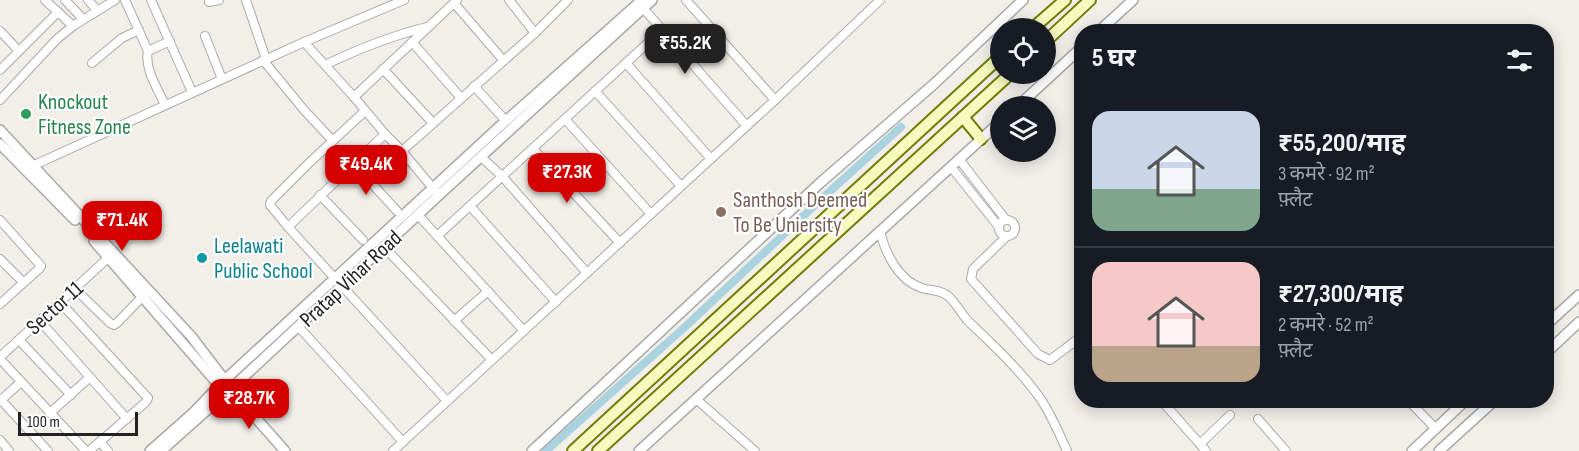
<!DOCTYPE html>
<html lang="hi">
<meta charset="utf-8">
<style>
:root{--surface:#171b24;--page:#242831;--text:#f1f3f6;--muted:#9ea1a6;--line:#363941;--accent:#d40000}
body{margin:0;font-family:"Sofia Sans Condensed","Noto Sans Devanagari",sans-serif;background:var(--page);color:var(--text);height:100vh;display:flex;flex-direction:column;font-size:22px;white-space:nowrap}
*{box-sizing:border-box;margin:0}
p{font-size:20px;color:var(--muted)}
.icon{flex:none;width:33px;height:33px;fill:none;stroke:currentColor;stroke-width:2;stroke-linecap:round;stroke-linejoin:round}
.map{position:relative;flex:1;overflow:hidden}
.sheet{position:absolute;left:1074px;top:24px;width:480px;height:384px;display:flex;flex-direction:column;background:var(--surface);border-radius:24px;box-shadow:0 3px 15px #0003}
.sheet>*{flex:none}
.buttons{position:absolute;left:990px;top:18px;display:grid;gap:12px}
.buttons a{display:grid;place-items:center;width:66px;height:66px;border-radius:50%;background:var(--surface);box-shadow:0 3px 15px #0003;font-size:30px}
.scale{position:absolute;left:18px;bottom:15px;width:120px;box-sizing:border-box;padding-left:6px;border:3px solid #222;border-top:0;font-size:16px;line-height:21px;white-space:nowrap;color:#222;-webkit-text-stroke:4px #fff;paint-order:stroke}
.price{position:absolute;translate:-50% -51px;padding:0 14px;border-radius:12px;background:var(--accent);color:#fff;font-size:20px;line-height:39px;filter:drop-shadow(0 2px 3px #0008)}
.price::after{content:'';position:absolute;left:50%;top:36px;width:18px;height:14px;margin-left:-9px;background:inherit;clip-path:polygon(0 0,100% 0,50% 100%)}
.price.on{background:#222;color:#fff}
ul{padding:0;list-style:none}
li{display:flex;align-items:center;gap:18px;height:150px;padding:0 18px}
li+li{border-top:2px solid var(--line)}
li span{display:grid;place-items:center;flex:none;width:168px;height:120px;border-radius:18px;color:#555}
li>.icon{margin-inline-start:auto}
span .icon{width:72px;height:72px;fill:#fffc;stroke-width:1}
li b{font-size:26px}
h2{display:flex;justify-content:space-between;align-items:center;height:72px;padding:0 18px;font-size:26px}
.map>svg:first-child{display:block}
</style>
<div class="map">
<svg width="1579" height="451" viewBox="0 0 1579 451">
<rect width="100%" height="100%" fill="#f2efe9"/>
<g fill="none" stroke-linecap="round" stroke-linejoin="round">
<polyline stroke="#aad3df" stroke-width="8" points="546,451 686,326 816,204 901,127"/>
<defs>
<g id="minor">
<polyline points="45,0 73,26"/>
<polyline points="65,0 83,19"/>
<polyline points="88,0 97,10"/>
<path d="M 125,0 L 148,51 C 144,69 158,89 165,105"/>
<polyline points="151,0 192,92"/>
<polyline points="246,0 266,59"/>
<polyline points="404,0 304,42 354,97 385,134 402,151 436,192"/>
<polyline points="509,0 535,33"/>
<polyline points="686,0 775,100"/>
<polyline points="209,2 219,0"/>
<polyline points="454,3 503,60"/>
<polyline points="643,8 747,126"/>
<polyline points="0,31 19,51"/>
<polyline points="205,36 222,79"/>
<polyline points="412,42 461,98"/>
<polyline points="148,51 170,41"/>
<polyline points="263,60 304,110 333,141"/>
<polyline points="92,63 122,38 139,30"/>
<polyline points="626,63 711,159"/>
<path d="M 325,65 C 358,49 391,36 427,27"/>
<polyline points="383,69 433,123"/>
<polyline points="0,70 58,12"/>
<polyline points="474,86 506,121"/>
<polyline points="595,91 681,186"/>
<polyline points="354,97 457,0"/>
<polyline points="0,100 57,39 73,26 115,0"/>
<polyline points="365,111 310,162 271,201 270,205 288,227 447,401"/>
<polyline points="565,119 651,214"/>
<polyline points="533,149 620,243"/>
<polyline points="402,151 535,33 568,0"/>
<polyline points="481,157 502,176 587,273"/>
<polyline points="959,159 1006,220"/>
<polyline points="353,163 397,211"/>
<polyline points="30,167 304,42"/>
<polyline points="951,167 999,227"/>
<polyline points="320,195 363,240"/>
<polyline points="470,206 556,302"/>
<polyline points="418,215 524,331"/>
<polyline points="0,220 41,266 40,268 0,304"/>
<circle cx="1007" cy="228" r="8"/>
<polyline points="288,227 385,134"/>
<path d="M 880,231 C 885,253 899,281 922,288 C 931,291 940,289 948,296 C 956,303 961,313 968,321 C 993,345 1020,370 1040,398 C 1051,414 1059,433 1067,451"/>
<polyline points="437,236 662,30"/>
<polyline points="1007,236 973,269 971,279 1038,354 1050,360 1082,336"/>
<polyline points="384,247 492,360"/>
<polyline points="0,259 23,282"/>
<polyline points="75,289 110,323 114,325 117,323 143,296"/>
<polyline points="60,302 148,398 146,402 89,451"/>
<polyline points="454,321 488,291"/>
<polyline points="41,322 127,419"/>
<polyline points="298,326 403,442"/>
<polyline points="19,340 71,395"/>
<polyline points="0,357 109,257"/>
<polyline points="0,359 86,451"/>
<polyline points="696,399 755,451"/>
<polyline points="1,400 48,451"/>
<polyline points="1161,400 1206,451"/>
<polyline points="1408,400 1436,429"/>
<polyline points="0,401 21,382"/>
<polyline points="50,413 90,377"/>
<polyline points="1258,419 1286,451"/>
<polyline points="0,440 9,451"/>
<polyline points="100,442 108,451"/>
<polyline points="1200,444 1230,415"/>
<polyline points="393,451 775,100 880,0"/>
</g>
<g id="tertiary">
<polyline points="1098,32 1133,0"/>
<polyline points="1018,106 1082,47"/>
<polyline points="0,130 191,336 223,378"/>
<polyline points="0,144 75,220"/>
<polyline points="94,241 218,384"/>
<polyline points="1546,325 1579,295"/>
<polyline points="1546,353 1579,322"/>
<polyline points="228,377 499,127 642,0"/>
<polyline points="235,385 439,195 652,0"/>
<polyline points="232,391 285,451"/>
<polyline points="150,451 194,412 218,387"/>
<polyline points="161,451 225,394"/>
<polyline points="532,451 820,183 934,84 1023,0"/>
<polyline points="639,451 1000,122"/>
<polyline points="1412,451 1466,400"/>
<polyline points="1439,451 1495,400"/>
</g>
<g id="secondary">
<polyline points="1033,28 1065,0"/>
<polyline points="1046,41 1090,0"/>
<polyline points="963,117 981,139"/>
<polyline points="573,451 1000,57"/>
<polyline points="598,451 1010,74"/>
</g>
</defs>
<use href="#minor" stroke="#a9a9a9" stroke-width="10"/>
<use href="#tertiary" stroke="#a9a9a9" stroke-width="12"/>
<use href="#secondary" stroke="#707d05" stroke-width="14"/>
<use href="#minor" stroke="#fff" stroke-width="8"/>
<use href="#tertiary" stroke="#fff" stroke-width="9"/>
<use href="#secondary" stroke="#f7fabf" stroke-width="10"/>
</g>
<circle fill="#2e9e5b" stroke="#fff" stroke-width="2" cx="26" cy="114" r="6"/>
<circle fill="#8d6e63" stroke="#fff" stroke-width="2" cx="721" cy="212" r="6"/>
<circle fill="#0f9aa8" stroke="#fff" stroke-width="2" cx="202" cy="258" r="6"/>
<g text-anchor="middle" stroke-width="4.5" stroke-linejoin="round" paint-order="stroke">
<g font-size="22" fill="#27864d" stroke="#fff" text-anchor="start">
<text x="38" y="109">Knockout<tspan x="38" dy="25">Fitness Zone</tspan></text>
</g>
<g font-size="22" fill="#785e54" stroke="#fff" text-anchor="start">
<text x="733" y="207">Santhosh Deemed<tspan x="733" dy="25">To Be Uniersity</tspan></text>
</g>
<g font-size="22" fill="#0d838f" stroke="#fff" text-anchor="start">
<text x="214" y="253">Leelawati<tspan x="214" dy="25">Public School</tspan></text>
</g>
<g font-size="22" fill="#222" stroke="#fff">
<text transform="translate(350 278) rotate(-43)" y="8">Pratap Vihar Road</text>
<text transform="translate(54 307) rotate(-42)" y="8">Sector 11</text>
</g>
</g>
</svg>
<div class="buttons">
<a><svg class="icon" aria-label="locate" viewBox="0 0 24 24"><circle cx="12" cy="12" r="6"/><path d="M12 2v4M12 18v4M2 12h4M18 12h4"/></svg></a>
<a><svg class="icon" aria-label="layers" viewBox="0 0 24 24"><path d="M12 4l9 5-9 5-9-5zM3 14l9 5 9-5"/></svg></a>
</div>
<div class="scale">100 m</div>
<b class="price on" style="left:685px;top:75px">₹55.2K</b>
<b class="price" style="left:366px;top:196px">₹49.4K</b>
<b class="price" style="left:567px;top:204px">₹27.3K</b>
<b class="price" style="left:122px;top:252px">₹71.4K</b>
<b class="price" style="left:249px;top:430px">₹28.7K</b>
<section class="sheet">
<h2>5 घर<svg class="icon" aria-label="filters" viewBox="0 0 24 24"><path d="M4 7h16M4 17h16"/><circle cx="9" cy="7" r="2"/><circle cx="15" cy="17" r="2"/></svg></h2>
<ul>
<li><span style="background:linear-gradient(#c9d6e8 65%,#7fa58c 0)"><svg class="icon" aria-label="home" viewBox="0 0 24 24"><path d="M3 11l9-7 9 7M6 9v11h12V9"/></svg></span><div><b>₹55,200/माह</b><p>3 कमरे · 92 m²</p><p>फ़्लैट</p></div></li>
<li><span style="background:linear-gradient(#f6c9c9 70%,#b9a48a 0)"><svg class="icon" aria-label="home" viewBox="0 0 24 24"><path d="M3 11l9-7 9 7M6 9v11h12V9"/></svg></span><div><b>₹27,300/माह</b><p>2 कमरे · 52 m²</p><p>फ़्लैट</p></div></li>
</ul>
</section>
</div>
